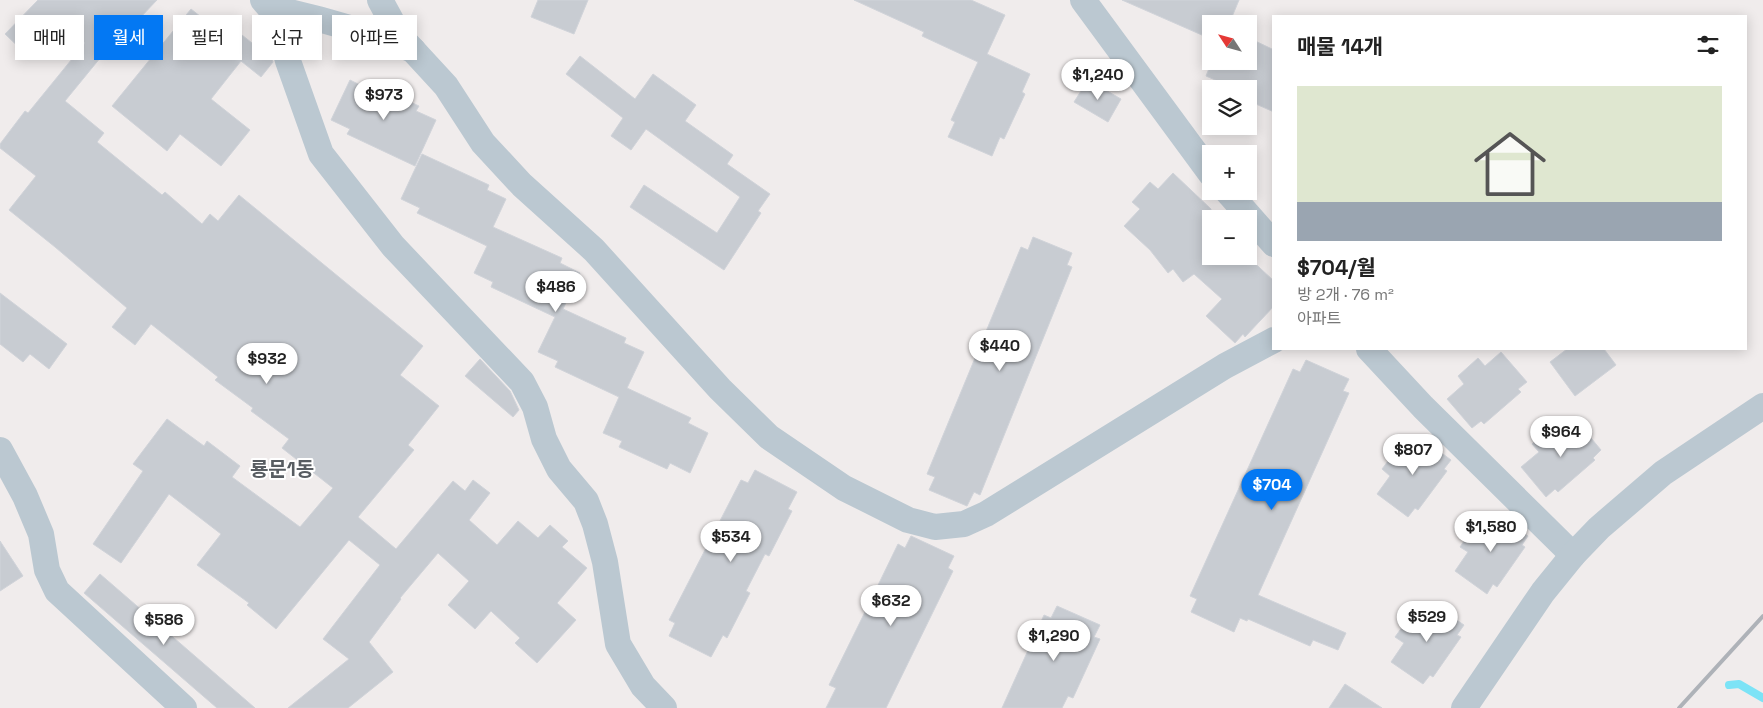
<!DOCTYPE html>
<html lang="ko">
<meta charset="utf-8">
<style>
:root{--surface:#fff;--page:#f2f2f2;--text:#222;--muted:#767676;--line:#e0e0e0;--accent:#0378f3}
body{margin:0;font-family:"Space Grotesk","Noto Sans KR",sans-serif;background:var(--page);color:var(--text);height:100vh;display:flex;flex-direction:column;font-size:19px;white-space:nowrap}
*{box-sizing:border-box;margin:0}
p{font-size:16px;color:var(--muted)}
.icon{flex:none;width:28px;height:28px;fill:none;stroke:currentColor;stroke-width:2;stroke-linecap:round;stroke-linejoin:round}
.map{position:relative;flex:1;overflow:hidden}
.drawer{position:absolute;left:1272px;top:15px;width:475px;height:335px;display:flex;flex-direction:column;background:var(--surface);border-radius:0px;box-shadow:0 2px 12px #0003}
.drawer>*{flex:none}
.top-card{position:absolute;left:15px;top:15px;width:475px;height:45px;display:flex;gap:10px}
.needle{width:32px;rotate:306deg}
.buttons{position:absolute;left:1202px;top:15px;display:grid;gap:10px}
.buttons a{display:grid;place-items:center;width:55px;height:55px;border-radius:0px;background:var(--surface);box-shadow:0 2px 12px #0003;font-size:25px}
.price{position:absolute;translate:-50% -42px;padding:0 11px;border-radius:18px;background:#fff;color:#222;font-size:16px;line-height:32px;filter:drop-shadow(0 1px 2px #0008)}
.price::after{content:'';position:absolute;left:50%;top:30px;width:15px;height:11px;margin-left:-8px;background:inherit;clip-path:polygon(0 0,100% 0,50% 100%)}
.price.selected{background:var(--accent);color:#fff}
ul{padding:0;list-style:none}
li{display:grid;align-content:center;gap:10px;height:265px;padding:0 25px}
li+li{border-top:1px solid var(--line)}
li span{display:grid;place-items:center;height:155px;border-radius:0px;color:#555}
li>.icon{margin-inline-start:auto}
span .icon{width:90px;height:90px;fill:#fffc;stroke-width:1}
li b{font-size:21px}
h2{display:flex;justify-content:space-between;align-items:center;height:60px;padding:0 25px;font-size:21px}
.chip{padding:0 18px;border-radius:0px;background:var(--surface);box-shadow:0 2px 12px #0003;font-size:18px;line-height:45px}
.chip.selected{background:var(--accent);color:#fff}
.map>svg:first-child{display:block}
</style>
<div class="map">
<svg width="1763" height="708" viewBox="0 0 1763 708">
<rect width="100%" height="100%" fill="#f0ecec"/>
<g fill="none" stroke-linecap="round" stroke-linejoin="round">
<polyline stroke="#7ce3f6" stroke-width="8" points="1729,685 1739,684 1763,698"/>
</g>
<g fill="#c8ccd2" stroke="#d0d3d9">
<polygon points="38,0 157,0 102,58 101,57 65,101 104,133 97,142 162,195 165,192 202,224 210,214 218,221 239,195 423,346 400,375 439,406 408,445 414,450 358,517 396,549 453,481 465,491 473,480 490,493 469,520 497,545 518,521 538,538 550,525 568,541 562,547 587,568 557,603 576,620 537,663 515,643 520,638 491,611 475,629 448,605 469,581 438,553 400,598 401,599 369,642 393,672 348,708 288,708 349,659 323,639 380,565 349,540 276,629 247,605 249,603 197,565 221,534 169,494 121,563 93,544 143,471 133,464 167,419 204,446 207,441 240,466 232,477 300,527 333,488 282,448 289,439 251,411 253,408 215,380 218,377 151,324 135,345 112,327 127,308 55,247 9,210 36,176 0,148 0,144 25,111 28,113 85,43 59,18 25,53 5,34"/>
<polygon points="538,0 588,0 574,34 531,17"/>
<polygon points="854,0 971,0 1005,15 987,54 1030,74 1022,92 1025,94 1004,139 1000,137 992,156 948,137 955,122 951,120 978,62 922,36 924,32"/>
<polygon points="1122,0 1239,0 1229,24 1211,24 1211,39"/>
<polygon points="191,9 230,40 237,31 272,59 273,62 261,77 241,61 211,99 250,130 221,166 180,134 167,151 112,106"/>
<polygon points="1249,38 1274,50 1274,112 1249,101 1249,89 1218,89 1220,82 1206,76 1212,61 1249,61"/>
<polygon points="580,56 635,99 653,74 696,105 685,121 733,155 727,164 770,194 758,211 761,213 724,270 630,207 644,185 717,233 740,197 646,129 631,150 611,136 623,118 566,74"/>
<polygon points="350,80 368,89 371,84 419,106 416,111 436,120 415,166 347,134 350,129 331,120"/>
<polygon points="1088,80 1121,99 1108,122 1074,102"/>
<polygon points="422,154 489,185 487,190 506,199 493,227 562,258 560,263 580,273 563,309 626,338 624,343 644,352 627,388 691,418 688,423 708,433 690,473 670,463 667,469 619,447 622,441 603,433 619,397 555,367 558,361 538,352 555,317 491,287 493,282 474,273 487,246 417,213 420,208 401,199"/>
<polygon points="1173,173 1211,209 1211,256 1247,256 1274,281 1274,306 1245,337 1243,334 1235,343 1206,316 1222,299 1194,274 1183,282 1173,269 1168,273 1150,250 1124,226 1140,209 1132,202 1150,182 1158,189"/>
<polygon points="1033,237 1072,253 1067,265 1072,267 980,495 974,492 967,506 929,490 935,477 927,474 1021,247 1028,250"/>
<polygon points="0,293 67,344 49,369 30,354 23,362 0,344"/>
<polygon points="1567,349 1604,349 1616,365 1575,396 1550,362"/>
<polygon points="1501,352 1527,382 1518,389 1521,392 1484,424 1481,421 1472,428 1447,399 1464,384 1458,376 1478,358 1485,366"/>
<polygon points="480,359 510,391 519,410 513,417 465,376"/>
<polygon points="1306,360 1349,379 1343,391 1349,393 1258,595 1346,633 1338,650 1313,640 1310,646 1248,619 1247,621 1240,618 1234,632 1191,612 1197,599 1190,596 1293,369 1300,372"/>
<polygon points="1576,420 1601,450 1593,458 1595,460 1558,492 1555,489 1546,497 1521,467 1539,452 1532,444 1552,427 1559,434"/>
<polygon points="1419,436 1451,460 1444,469 1447,471 1418,510 1415,508 1408,517 1377,494 1390,476 1382,469 1398,448 1406,454"/>
<polygon points="755,470 797,492 788,509 792,511 769,556 765,554 746,591 750,593 727,638 723,635 711,657 669,636 675,623 669,620 741,480 748,483"/>
<polygon points="1496,513 1528,536 1522,545 1525,547 1497,587 1493,584 1487,594 1455,571 1468,552 1460,547 1475,525 1484,530"/>
<polygon points="911,536 954,556 948,568 953,571 886,708 826,708 836,688 829,685 866,610 898,544 905,548"/>
<polygon points="0,541 23,576 0,591"/>
<polygon points="100,574 255,708 217,708 84,593"/>
<polygon points="1432,603 1464,625 1457,635 1461,637 1433,677 1430,675 1423,684 1391,662 1404,643 1395,637 1411,615 1419,621"/>
<polygon points="1057,606 1100,625 1094,637 1100,639 1073,698 1068,696 1062,708 1002,708 1044,615 1051,618"/>
<polygon points="1345,684 1382,708 1329,708"/>
</g>
<g fill="none" stroke-linecap="round" stroke-linejoin="round">
<g stroke="#bbc8d1" stroke-width="26">
<polyline points="263,0 270,8 280,31 288,61 321,154 393,246 522,382 535,407 544,439 559,469 586,501 595,524 605,562 618,644 643,686 664,708"/>
<polyline points="380,0 399,35 446,86 483,143 522,185 594,250 720,389 769,437 844,488 908,520 935,527 964,524 986,514 1225,366 1274,340"/>
<polyline points="1083,0 1211,174"/>
<path d="M 270,8 C 322,18 364,31 413,50"/>
<polyline points="1227,191 1274,244"/>
<polyline points="1369,349 1423,407 1573,555"/>
<polyline points="0,450 25,496 41,534 47,570 57,591 184,708"/>
<polyline points="1464,708 1543,592 1573,555 1599,528 1663,473 1763,406"/>
</g>
<polyline stroke="#aeb2b8" stroke-width="4" points="1679,708 1763,616"/>
</g>
<g text-anchor="middle" stroke-width="4" stroke-linejoin="round" paint-order="stroke">
<g font-size="20" font-weight="bold" fill="#585d62" stroke="#fff">
<text x="282" y="476">룡문1동</text>
</g>
</g>
</svg>
<div class="buttons">
<a><svg class="needle" viewBox="-14 -14 28 28"><path d="M0-13l5 13h-10z" fill="#e53935"/><path d="M0 13l5-13h-10z" fill="#767676"/></svg></a>
<a><svg class="icon" aria-label="layers" viewBox="0 0 24 24"><path d="M12 4l9 5-9 5-9-5zM3 14l9 5 9-5"/></svg></a>
<a>+</a>
<a>−</a>
</div>
<b class="price" style="left:1098px;top:101px">$1,240</b>
<b class="price" style="left:384px;top:121px">$973</b>
<b class="price" style="left:556px;top:313px">$486</b>
<b class="price" style="left:1000px;top:372px">$440</b>
<b class="price" style="left:267px;top:385px">$932</b>
<b class="price" style="left:1561px;top:458px">$964</b>
<b class="price" style="left:1413px;top:476px">$807</b>
<b class="price selected" style="left:1272px;top:511px">$704</b>
<b class="price" style="left:1491px;top:553px">$1,580</b>
<b class="price" style="left:731px;top:563px">$534</b>
<b class="price" style="left:891px;top:627px">$632</b>
<b class="price" style="left:1427px;top:643px">$529</b>
<b class="price" style="left:164px;top:646px">$586</b>
<b class="price" style="left:1054px;top:662px">$1,290</b>
<div class="top-card">
<a class="chip">매매</a>
<a class="chip selected">월세</a>
<a class="chip">필터</a>
<a class="chip">신규</a>
<a class="chip">아파트</a>
</div>
<section class="drawer">
<h2>매물 14개<svg class="icon" aria-label="filters" viewBox="0 0 24 24"><path d="M4 7h16M4 17h16"/><circle cx="9" cy="7" r="2"/><circle cx="15" cy="17" r="2"/></svg></h2>
<ul>
<li><span style="background:linear-gradient(#dfe7d0 75%,#9aa5b1 0)"><svg class="icon" aria-label="home" viewBox="0 0 24 24"><path d="M3 11l9-7 9 7M6 9v11h12V9"/></svg></span><div><b>$704/월</b><p>방 2개 · 76 m²</p><p>아파트</p></div></li>
</ul>
</section>
</div>
